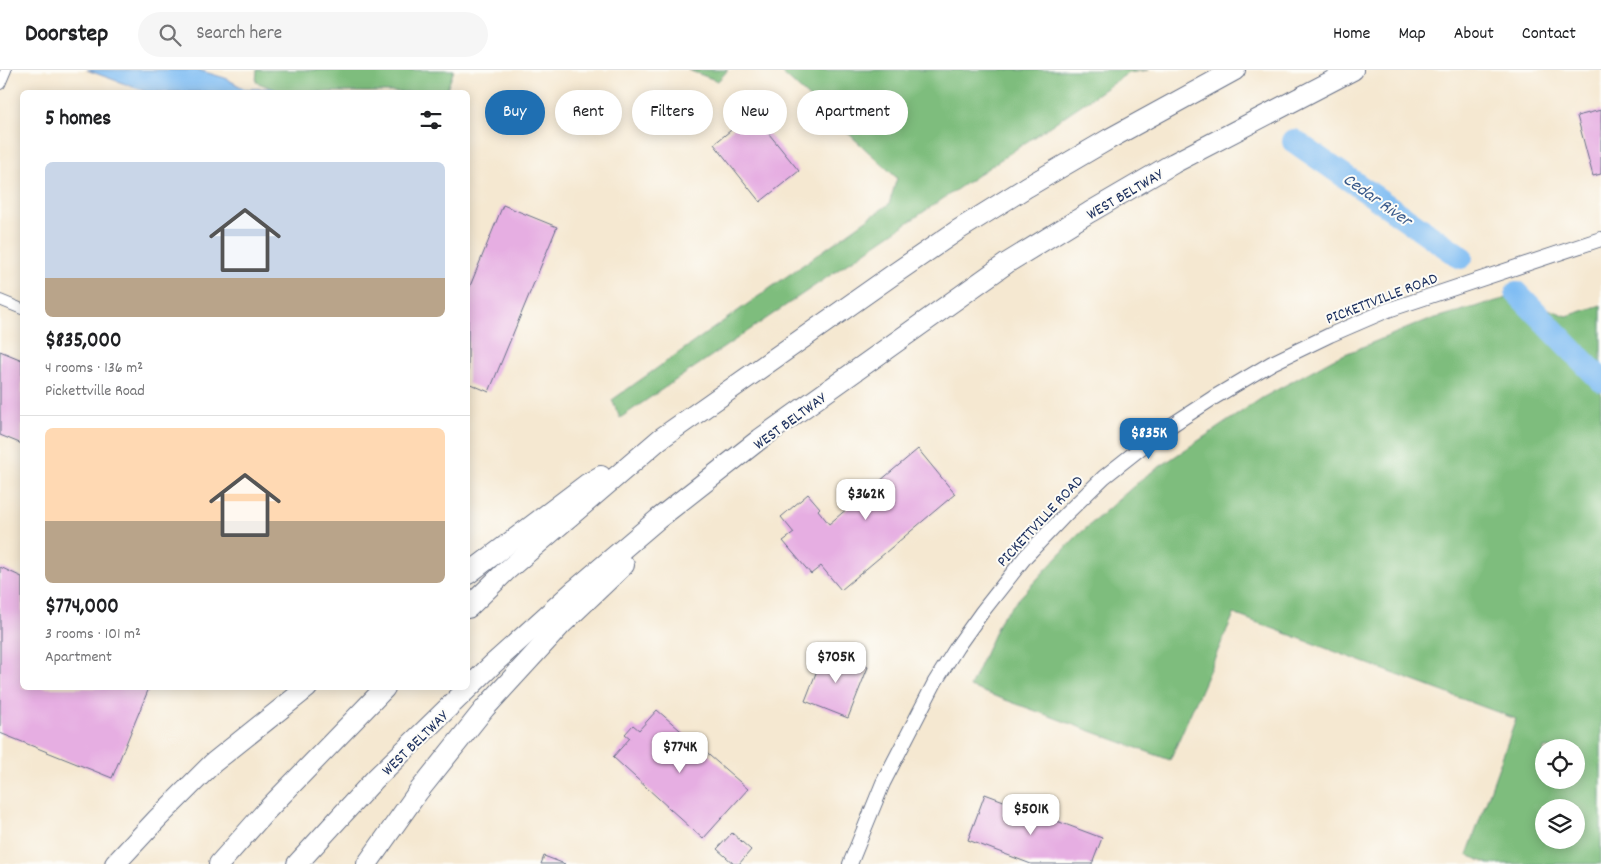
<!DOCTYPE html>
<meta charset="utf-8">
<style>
:root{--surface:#fff;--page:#f6f6f6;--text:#202124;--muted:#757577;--line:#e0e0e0;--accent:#1f6fb2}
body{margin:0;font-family:Dekko,sans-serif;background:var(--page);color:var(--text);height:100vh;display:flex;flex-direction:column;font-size:19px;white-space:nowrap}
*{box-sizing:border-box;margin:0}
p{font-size:16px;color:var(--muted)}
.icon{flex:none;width:28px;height:28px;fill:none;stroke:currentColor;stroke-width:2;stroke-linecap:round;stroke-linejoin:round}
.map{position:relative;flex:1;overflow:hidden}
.side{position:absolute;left:20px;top:20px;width:450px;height:600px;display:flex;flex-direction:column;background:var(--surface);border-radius:8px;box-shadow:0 2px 12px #0003}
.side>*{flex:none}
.top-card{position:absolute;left:485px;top:20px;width:475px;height:45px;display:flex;gap:10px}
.fabs{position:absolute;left:1535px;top:669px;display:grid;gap:10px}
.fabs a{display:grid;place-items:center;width:50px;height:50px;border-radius:50%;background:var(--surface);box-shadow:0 2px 12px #0003;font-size:25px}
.price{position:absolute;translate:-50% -42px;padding:0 11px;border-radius:10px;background:#fff;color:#222;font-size:16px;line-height:32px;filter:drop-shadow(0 1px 2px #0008)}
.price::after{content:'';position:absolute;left:50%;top:30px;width:15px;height:11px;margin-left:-8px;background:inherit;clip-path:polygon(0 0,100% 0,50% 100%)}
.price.active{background:var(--accent);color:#fff}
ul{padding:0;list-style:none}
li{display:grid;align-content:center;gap:10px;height:265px;padding:0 25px}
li+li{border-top:1px solid var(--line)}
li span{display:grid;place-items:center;height:155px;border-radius:8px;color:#555}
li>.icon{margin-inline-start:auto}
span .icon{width:90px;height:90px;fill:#fffc;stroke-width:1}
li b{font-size:21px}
h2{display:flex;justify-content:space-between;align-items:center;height:60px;padding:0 25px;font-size:21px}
.pill{padding:0 18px;border-radius:22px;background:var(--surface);box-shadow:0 2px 12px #0003;font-size:18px;line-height:45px}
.pill.active{background:var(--accent);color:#fff}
header{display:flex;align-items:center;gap:30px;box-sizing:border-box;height:70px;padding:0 25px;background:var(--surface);border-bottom:1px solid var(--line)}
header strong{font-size:24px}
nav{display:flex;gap:28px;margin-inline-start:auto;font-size:18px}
.search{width:350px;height:45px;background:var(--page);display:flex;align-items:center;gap:12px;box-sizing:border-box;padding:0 18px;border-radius:28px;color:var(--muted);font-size:19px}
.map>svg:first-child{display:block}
</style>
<header>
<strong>Doorstep</strong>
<div class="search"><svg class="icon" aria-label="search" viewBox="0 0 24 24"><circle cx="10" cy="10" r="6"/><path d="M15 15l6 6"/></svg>Search here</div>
<nav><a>Home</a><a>Map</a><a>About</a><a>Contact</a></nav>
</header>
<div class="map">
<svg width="1601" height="794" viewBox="0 0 1601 794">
<rect width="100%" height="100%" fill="#fdfcf7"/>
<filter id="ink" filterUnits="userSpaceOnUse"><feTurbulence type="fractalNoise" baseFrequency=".02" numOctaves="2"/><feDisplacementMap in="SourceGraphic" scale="10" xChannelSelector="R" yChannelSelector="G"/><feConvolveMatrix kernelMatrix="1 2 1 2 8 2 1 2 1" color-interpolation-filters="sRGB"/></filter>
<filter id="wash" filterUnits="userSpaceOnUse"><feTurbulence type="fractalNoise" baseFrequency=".0096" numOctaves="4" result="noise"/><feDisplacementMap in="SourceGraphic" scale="20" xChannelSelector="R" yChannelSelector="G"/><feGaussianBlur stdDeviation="1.12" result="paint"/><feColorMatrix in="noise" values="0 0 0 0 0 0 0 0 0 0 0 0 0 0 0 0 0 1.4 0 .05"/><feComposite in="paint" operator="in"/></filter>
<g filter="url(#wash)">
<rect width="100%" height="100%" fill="#f5e8d1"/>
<g fill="#7ebd7d" stroke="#4c766e" fill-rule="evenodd">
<polygon points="257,0 454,0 446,22 282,22 256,12"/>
<polygon points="688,0 728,0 718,11"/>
<polygon points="779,0 1149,0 1128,3 620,348 612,330 889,134 897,108"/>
<path d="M 1514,226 L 1567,246 L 1601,235 L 1601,794 L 1489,794 L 1467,785 L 1516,649 L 1234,544 L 1170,690 L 970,617 L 1001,548 L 1076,467 L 1143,408 L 1262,328 L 1333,289 L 1425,251 ZM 1544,678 L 1576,678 L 1576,710 L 1544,710 ZM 1544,738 L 1576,738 L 1576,770 L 1544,770 Z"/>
</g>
<polygon fill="#80bdf3" stroke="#4e76a8" points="87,0 198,0 225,8 245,19 271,18 282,22 147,22"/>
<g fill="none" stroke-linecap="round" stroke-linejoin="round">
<g stroke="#80bdf3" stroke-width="24">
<polyline points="1294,71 1461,187"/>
<polyline points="1517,223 1601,310"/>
</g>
</g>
<g id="blocks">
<g fill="#e6aee2">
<polygon points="1601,40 1601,104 1593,106 1577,46"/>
<polygon points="752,43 799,101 760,132 714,74"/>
<polygon points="503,135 557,157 489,322 468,313 468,221"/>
<polygon points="0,281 22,290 22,374 0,365"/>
<polygon points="918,379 955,424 841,520 821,496 811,504 783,471 794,463 781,447 808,424 820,438 818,440 829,454"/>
<polygon points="0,497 22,507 22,618 149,618 112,708 0,663"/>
<polygon points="825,580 868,597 848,648 805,631"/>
<polygon points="657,640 748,719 703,769 613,687 630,668 625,664 633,655 639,660"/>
<polygon points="985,724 1102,768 1092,794 1031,794 968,770"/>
<polygon points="732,763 751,780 739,794 734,794 717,779"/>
<polygon points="544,786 565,794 541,794"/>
</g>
</g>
</g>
<g filter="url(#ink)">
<use href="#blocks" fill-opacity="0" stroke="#677086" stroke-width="1"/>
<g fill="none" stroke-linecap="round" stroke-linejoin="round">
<defs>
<g id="minor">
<polyline points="0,14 6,0"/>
<polyline points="0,230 22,239"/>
</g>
<polyline id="tertiary" points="850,794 883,713 935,612 957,577 982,542 1026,486 1066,444 1104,407 1161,362 1213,328 1272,293 1330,265 1388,240 1601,169"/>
<g id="motorway">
<polyline points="468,504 587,414 601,406"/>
<polyline points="468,538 505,502 660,369 894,204 958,160 1027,117 1109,69 1235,0"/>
<polyline points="115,794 157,749 213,693 307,618"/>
<polyline points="219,794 266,741 385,618"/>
<polyline points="297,794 375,709 493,594 576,519 658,449 760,369 1007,193 1090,142 1174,93 1353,0"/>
<polyline points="367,794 418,722 485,638 562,554 624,495"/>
</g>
</defs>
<use href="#minor" stroke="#677086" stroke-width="12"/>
<use href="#tertiary" stroke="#677086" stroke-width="16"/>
<use href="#motorway" stroke="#677086" stroke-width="22"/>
<use href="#minor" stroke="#fff" stroke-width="10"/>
<use href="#tertiary" stroke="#fff" stroke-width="14"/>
<use href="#motorway" stroke="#fff" stroke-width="20"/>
</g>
</g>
<g text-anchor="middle" stroke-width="4" stroke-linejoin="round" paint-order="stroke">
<g font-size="16" fill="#1b2f5e" stroke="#fdfcf7">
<text transform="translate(1124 123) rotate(-30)" y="6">WEST BELTWAY</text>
<text transform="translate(1381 227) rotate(-21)" y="6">PICKETTVILLE ROAD</text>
<text transform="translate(789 350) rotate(-36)" y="6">WEST BELTWAY</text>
<text transform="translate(1039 450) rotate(-47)" y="6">PICKETTVILLE ROAD</text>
<text transform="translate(414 672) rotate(-44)" y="6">WEST BELTWAY</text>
</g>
<g font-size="18" font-style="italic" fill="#395a8b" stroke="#fdfcf7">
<text transform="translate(1378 129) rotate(35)" y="6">Cedar River</text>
</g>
</g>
</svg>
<div class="fabs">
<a><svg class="icon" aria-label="locate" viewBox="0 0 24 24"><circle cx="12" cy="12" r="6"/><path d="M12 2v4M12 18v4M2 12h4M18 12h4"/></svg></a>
<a><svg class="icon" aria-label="layers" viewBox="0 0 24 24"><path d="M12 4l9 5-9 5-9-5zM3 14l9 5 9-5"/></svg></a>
</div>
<b class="price active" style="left:1149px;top:390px">$835K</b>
<b class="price" style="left:866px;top:451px">$362K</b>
<b class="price" style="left:836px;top:614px">$705K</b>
<b class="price" style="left:680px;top:704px">$774K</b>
<b class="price" style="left:1031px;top:766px">$501K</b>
<div class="top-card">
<a class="pill active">Buy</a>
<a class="pill">Rent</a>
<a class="pill">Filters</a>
<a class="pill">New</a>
<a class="pill">Apartment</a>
</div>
<section class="side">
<h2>5 homes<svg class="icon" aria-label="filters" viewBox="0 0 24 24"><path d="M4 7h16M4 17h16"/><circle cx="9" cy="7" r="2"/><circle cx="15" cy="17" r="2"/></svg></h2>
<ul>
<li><span style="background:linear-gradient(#c9d6e8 75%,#b9a48a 0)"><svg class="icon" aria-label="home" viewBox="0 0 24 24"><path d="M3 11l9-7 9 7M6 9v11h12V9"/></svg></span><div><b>$835,000</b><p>4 rooms · 136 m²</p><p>Pickettville Road</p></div></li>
<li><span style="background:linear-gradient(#ffd9b3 60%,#b9a48a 0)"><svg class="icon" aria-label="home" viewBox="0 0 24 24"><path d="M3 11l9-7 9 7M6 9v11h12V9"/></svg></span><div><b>$774,000</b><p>3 rooms · 101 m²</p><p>Apartment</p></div></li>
</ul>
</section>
</div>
